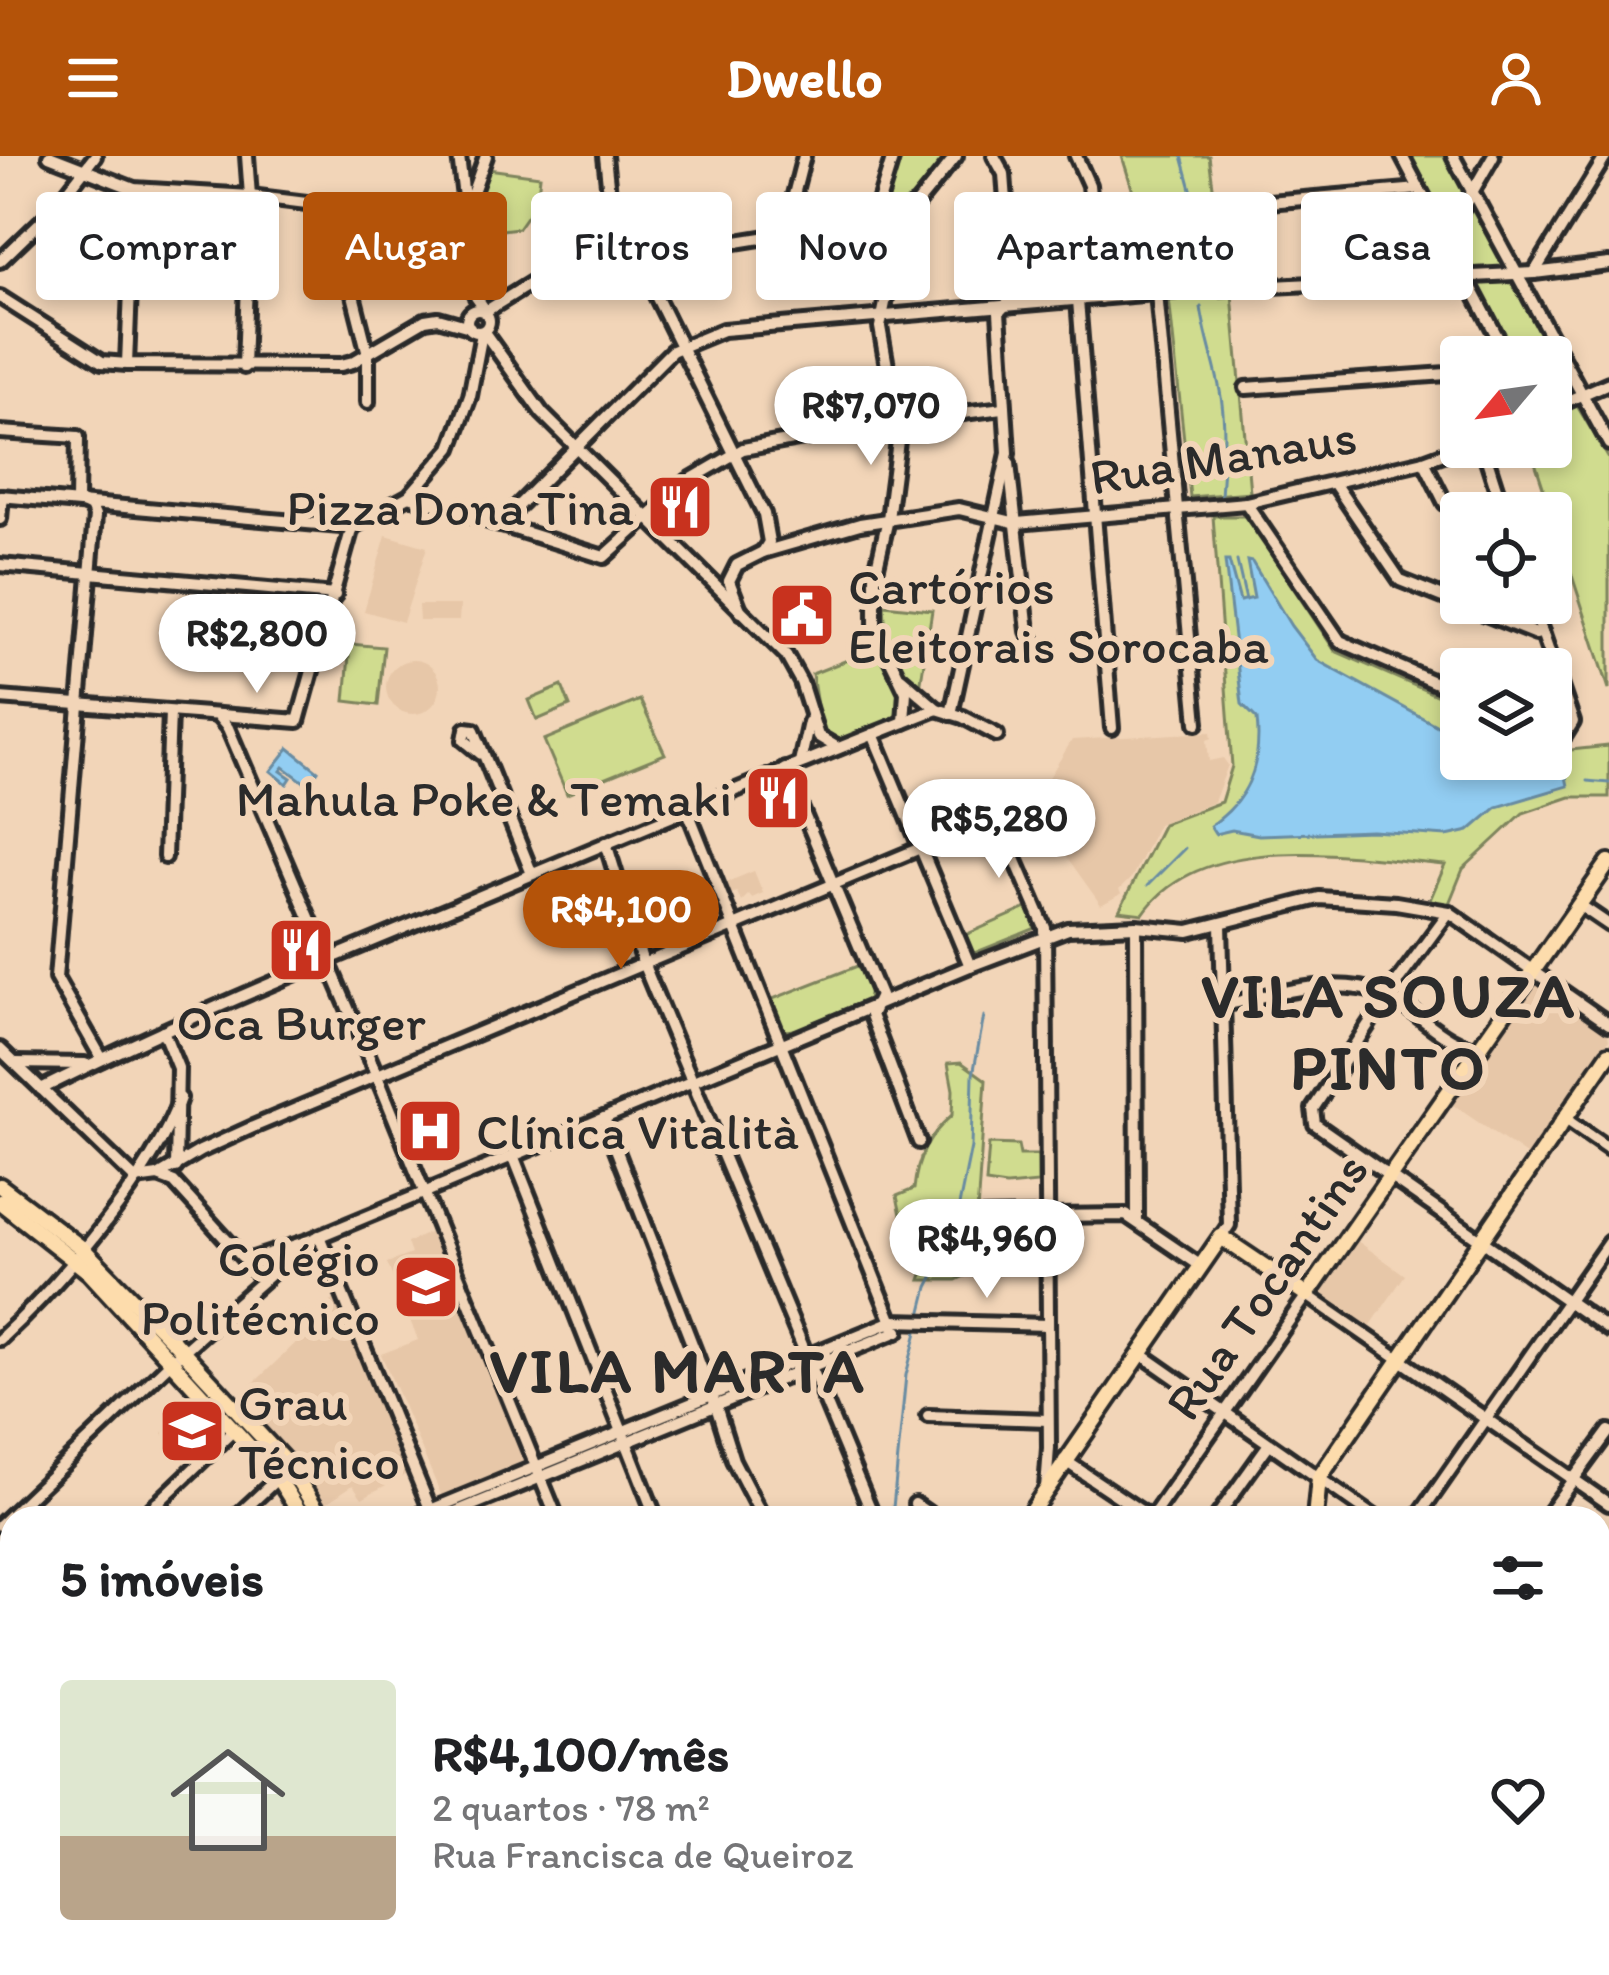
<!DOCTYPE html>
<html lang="pt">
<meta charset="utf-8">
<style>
:root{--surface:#fff;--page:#f6f6f6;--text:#202124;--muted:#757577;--accent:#b45309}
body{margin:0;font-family:Itim,sans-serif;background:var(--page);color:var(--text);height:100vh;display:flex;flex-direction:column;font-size:45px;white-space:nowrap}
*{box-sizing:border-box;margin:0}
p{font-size:39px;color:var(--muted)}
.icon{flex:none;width:66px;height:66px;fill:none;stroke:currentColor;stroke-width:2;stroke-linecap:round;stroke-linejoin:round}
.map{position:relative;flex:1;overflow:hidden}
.details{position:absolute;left:0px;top:1350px;width:1611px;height:471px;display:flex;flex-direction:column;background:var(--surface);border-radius:36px 36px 0 0;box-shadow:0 6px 18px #0003}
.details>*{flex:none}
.top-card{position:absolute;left:36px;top:36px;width:1539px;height:108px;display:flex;gap:24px}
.needle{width:78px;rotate:241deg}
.fabs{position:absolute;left:1440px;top:180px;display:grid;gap:24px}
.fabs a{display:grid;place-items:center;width:132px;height:132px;border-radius:12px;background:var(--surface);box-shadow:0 6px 18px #0003;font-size:60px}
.price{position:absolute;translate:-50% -102px;padding:0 27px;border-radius:42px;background:#fff;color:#222;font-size:39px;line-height:78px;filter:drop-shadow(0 3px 6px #0008)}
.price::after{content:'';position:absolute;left:50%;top:72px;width:36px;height:27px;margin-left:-18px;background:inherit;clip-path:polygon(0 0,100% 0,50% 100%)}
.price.current{background:var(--accent);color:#fff}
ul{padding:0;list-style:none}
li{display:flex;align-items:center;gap:36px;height:300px;padding:0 60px}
li span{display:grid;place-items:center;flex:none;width:336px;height:240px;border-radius:12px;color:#555}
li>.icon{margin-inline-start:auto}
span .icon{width:144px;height:144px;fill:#fffc;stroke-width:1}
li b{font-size:51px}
h2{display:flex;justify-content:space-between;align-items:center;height:144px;padding:0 60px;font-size:51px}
.tag{padding:0 42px;border-radius:12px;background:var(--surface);box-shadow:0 6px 18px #0003;font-size:42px;line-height:108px}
.tag.current{background:var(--accent);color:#fff}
header{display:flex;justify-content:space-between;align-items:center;height:156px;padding:0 60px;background:var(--accent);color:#fff;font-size:54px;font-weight:800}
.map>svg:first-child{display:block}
</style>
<header><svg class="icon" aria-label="menu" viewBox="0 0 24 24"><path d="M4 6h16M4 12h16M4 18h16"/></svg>Dwello<svg class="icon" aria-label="person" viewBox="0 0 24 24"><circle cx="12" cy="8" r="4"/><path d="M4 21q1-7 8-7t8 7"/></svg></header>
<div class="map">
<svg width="1609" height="1819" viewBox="0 0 1609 1819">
<rect width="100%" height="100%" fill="#f2d5b8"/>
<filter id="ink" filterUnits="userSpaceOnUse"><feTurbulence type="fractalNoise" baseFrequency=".00833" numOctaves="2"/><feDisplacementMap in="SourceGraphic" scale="24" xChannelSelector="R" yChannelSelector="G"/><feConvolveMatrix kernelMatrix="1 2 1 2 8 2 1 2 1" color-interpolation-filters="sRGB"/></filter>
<g filter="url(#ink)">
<g fill="#e7c7a8">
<polygon points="386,379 427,391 403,466 364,455"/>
<polygon points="418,449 460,449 459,465 419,465"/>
<circle cx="413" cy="531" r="27"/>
<polygon points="1211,576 1212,582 1207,584 1209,605 1223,602 1228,609 1214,646 1158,668 1132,721 1119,734 1121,738 1101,749 1031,651 1072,584"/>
<polygon points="754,715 763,737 752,742 749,738 741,746 737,736 730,738 725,727"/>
<polygon points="1540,827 1607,875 1609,884 1529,1001 1453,949 1453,943 1533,831"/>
<polygon points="432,1075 526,1304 442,1341 381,1198 418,1184 387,1107 411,1098 407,1087"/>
<polygon points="1356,1084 1405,1119 1369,1172 1320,1137"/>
<polygon points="340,1138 410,1316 362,1342 353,1329 326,1347 294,1302 238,1242 323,1161 322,1154"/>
<polygon points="194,1249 217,1277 187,1304 163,1277"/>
<polygon points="1599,1690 1609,1695 1609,1800 1599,1795"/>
</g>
<g fill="#d0dc8f" stroke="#7e845d" stroke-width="3">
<path d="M 899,0 L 947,0 C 930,23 916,53 886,56 Z"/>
<polygon points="1122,0 1209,0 1225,122 1161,127"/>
<polygon points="1411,0 1448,0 1567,224 1564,235 1551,241 1551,201 1517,201"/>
<polygon points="488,13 540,20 537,45 518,72 476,77 474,64"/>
<polygon points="1232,138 1250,336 1190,341 1169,142"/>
<polygon points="1577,250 1609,303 1609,533 1530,291 1551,291 1551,261"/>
<path d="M 1213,360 L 1246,360 L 1335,495 L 1461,550 L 1461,603 L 1551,603 L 1551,588 L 1571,594 L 1609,590 L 1609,641 L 1570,641 L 1523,657 L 1463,713 L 1448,750 L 1430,744 L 1445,709 C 1354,701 1203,671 1143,758 L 1119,755 L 1163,668 L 1221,646 L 1232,610 Z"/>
<path d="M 884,449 L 932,454 L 920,532 C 895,508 885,483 884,449 Z"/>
<polygon points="350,488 384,491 378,549 345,545"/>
<path d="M 865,497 L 880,500 C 892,519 900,533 901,556 L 885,567 L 835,585 L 821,575 L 812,518 Z"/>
<polygon points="562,530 570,550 537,564 529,544"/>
<polygon points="640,544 665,598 567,638 544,584"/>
<polygon points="1027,752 1036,772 972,798 963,780"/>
<polygon points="860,809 870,833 868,843 796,874 783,875 770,844"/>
<path d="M 961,906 L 986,924 L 973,1116 L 956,1124 L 920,1124 L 938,1073 L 929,1062 L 911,1067 L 901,1059 L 897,1040 L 914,1033 C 917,1002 929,979 952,959 L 953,934 L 948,907 Z"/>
<polygon points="989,988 1018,989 1020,999 1038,999 1038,1027 1006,1030 986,1027"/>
<polygon points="1599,1379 1609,1382 1609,1461 1599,1480"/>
<polygon points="1486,1809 1547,1809 1556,1819 1483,1819"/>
</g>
<g fill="#92cdf2" stroke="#698ca2" stroke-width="3">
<path d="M 1225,405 L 1229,405 L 1240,445 L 1254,442 L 1247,405 L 1252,406 L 1291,470 L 1317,504 L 1461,583 L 1461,603 L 1524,603 L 1565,616 L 1568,630 L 1497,651 L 1469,675 L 1447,680 L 1372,675 L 1259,679 L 1232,674 L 1215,678 L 1210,670 C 1249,644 1262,608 1257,563 L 1242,548 Z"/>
<polygon points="289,592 318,615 308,629 284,611 281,615 291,622 287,628 271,615"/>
</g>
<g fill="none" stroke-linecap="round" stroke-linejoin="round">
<g stroke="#698ca2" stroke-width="3">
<polyline points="1182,0 1205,84 1204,128"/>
<path d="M 1201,151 C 1205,180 1215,207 1220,235 C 1227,270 1223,306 1221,341"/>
<polyline points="1237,405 1246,444"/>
<polyline points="1587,625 1609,627"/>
<polyline points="1147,730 1185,692"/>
<polyline points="922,1155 928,1131 952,1084 971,991 973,919 984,860"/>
<polyline points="892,1362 906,1219 917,1176"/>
<polyline points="1493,1819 1496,1809"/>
</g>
<defs>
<g id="minor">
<polyline points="49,0 134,33 250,40 347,52 422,53 463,47"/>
<polyline points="459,0 476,141 486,155 614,76 636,75 730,87 898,60 917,48 956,0"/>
<polyline points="605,0 610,47 764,358 769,386 763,396"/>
<polyline points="893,0 879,46 895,99 880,171 899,277 888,363 875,419 875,472 906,536 904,566"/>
<polyline points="1076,0 1089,29 1100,142"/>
<polyline points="1402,0 1508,201"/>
<polyline points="1453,0 1609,288"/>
<polyline points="1223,50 1419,33"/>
<polyline points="347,52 348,119 368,198 368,246"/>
<polyline points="466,55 486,0"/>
<polyline points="784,78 804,0"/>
<polyline points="1445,83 1493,0"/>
<polyline points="0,105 54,53 95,0"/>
<polyline points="1534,117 1606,0"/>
<polyline points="1157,137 1197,567"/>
<polyline points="0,141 102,206 127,208 341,209 353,206 425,164 438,162 470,171"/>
<polyline points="1078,144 1112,572"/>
<circle cx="478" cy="165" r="11"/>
<polyline points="484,176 542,257 786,499 801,526 818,580 838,592"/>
<polyline points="127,208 134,33"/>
<polyline points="244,211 250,40 247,0"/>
<polyline points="1246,232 1461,217"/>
<polyline points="1551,252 1609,227"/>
<polyline points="0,276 78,281 77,346"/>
<polyline points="1483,291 1504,357"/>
<polyline points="1424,305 1445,347 1461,360"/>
<polyline points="1009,307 1028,475 1034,487"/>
<polyline points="1334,327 1400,424 1536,478 1542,476"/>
<polyline points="0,340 352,371"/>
<polyline points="409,340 604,401 688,325 743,293 899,265 1003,252"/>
<polyline points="81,346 91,351 95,360 56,822 102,903"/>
<polyline points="1246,347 1340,485 1461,538"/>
<polyline points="0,363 2,340"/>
<polyline points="499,369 672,195 723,174 1190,134 1534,117 1609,108"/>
<polyline points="352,371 409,340 451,292 470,240 482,177"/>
<polyline points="0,409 335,439"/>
<polyline points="1532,447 1573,566 1565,579 1551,578"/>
<polyline points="741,456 729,425 737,409 763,396 860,368 959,353 1017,367 1246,347 1424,305 1462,291"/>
<polyline points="901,522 937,553 963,561 997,579"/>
<polyline points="0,542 298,565 352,371"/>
<polyline points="951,558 1008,297 999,156 1013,141 1004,18 994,0"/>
<polyline points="218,560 228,572 377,920 557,1362"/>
<polyline points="873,578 970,810"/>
<polyline points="481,598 464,584 466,573 474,574 532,718"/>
<polyline points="800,607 809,566"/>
<polyline points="785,613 880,840 871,859 919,986"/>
<polyline points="687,653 896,1176"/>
<polyline points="997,661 1045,772 1049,1292 1046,1332"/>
<polyline points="606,687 643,807 874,1362"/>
<polyline points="165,701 170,556"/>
<polyline points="1576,753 1584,752 1609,769"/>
<polyline points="1449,756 1387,840 1313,953 1315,968 1609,1174"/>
<polyline points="1136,770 1137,1062"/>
<path d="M 1223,849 C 1273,839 1332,819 1383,838 C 1416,850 1445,893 1482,892"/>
<polyline points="163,875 178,912 176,1011"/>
<polyline points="0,893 135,1023"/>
<polyline points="16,907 85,908"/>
<path d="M 41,933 C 177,865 317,808 457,750 C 617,683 776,616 937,553"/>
<polyline points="604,962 715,1247 733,1304 763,1362"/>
<polyline points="1564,962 1609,993"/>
<polyline points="513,999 656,1362"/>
<polyline points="158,1020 200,995 253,971 1021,650"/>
<polyline points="135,1023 158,1020 174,1026 263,1124"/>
<polyline points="983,1061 1126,1059 1201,1110"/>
<polyline points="319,1080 431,1355"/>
<polyline points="1221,1081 1229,1069 1221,769"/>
<polyline points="247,1105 308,1085 970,810 1068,773 1136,770 1189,775 1319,742 1396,747 1449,756 1609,868"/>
<path d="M 0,1183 C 59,1129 155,1016 180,942"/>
<polyline points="1141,1198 1376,1362"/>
<polyline points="928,1260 1048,1264"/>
<polyline points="1064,1304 1151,1362"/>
<polyline points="157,1347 172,1362"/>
<polyline points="915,1348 935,1362"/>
<polyline points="142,1362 233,1275"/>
<polyline points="235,1362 278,1322"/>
<polyline points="411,1362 893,1165 1048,1169"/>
<polyline points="441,1362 898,1175"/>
<polyline points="1151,1362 1307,1139 1609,1348"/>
<polyline points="1216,1362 1269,1288"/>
<polyline points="1417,1362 1609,1086"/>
<polyline points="1545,1362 1609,1275"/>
<polyline points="0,1369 170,1207 301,1091"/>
<polyline points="0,1405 12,1418"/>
<polyline points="0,1446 12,1458"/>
<polyline points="1599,1486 1609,1467"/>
<polyline points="0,1500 12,1489"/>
<polyline points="0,1583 12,1572"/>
<polyline points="1599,1583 1609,1588"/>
<polyline points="1599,1684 1609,1689"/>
<polyline points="0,1716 12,1730"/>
<polyline points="328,1809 335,1819"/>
<polyline points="684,1809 689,1819"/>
<polyline points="791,1809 797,1819"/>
<polyline points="1056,1809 1062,1819"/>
<polyline points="1173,1809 1179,1819"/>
<polyline points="1430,1809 1438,1819"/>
<polyline points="1546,1816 1549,1819"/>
<polyline points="70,1819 80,1809"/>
<polyline points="202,1819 214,1813 220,1819"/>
<polyline points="465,1819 483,1809"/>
<polyline points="1081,1819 1096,1809"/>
<polyline points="1228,1819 1234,1809"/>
</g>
<g id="major">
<polyline points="0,1030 83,1093 175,1187 289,1310 322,1362"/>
<polyline points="0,1046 89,1116 278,1322 303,1362"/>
<polyline points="1027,1362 1221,1081 1307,1139 1609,706"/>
<polyline points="1315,1362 1319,1322 1609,898"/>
<polyline points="554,1809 560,1819"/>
<polyline points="568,1809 574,1819"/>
<polyline points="904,1819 920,1809"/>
</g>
</defs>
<use href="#minor" stroke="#2b2b2b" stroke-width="20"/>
<use href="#major" stroke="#2b2b2b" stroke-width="22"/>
<use href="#minor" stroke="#f2d5b8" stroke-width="10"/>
<use href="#major" stroke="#fddcac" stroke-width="14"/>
</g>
</g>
<defs>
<symbol id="restaurant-square" viewBox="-11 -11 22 22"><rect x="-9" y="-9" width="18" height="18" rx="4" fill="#c8321e" stroke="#f2d5b8"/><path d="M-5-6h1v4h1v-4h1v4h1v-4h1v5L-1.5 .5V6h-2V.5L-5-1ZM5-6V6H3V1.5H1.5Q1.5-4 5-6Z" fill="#fff"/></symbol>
<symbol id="civic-square" viewBox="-11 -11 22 22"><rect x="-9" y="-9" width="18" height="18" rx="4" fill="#c8321e" stroke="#f2d5b8"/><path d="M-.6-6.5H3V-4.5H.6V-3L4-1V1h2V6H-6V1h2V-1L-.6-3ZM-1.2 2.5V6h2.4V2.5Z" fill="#fff"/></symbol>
<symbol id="hospital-square" viewBox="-11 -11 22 22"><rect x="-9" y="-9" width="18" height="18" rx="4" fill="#c8321e" stroke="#f2d5b8"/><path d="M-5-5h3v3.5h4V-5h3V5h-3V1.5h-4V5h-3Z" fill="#fff"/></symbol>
<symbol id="school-square" viewBox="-11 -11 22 22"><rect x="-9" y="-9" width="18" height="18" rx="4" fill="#c8321e" stroke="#f2d5b8"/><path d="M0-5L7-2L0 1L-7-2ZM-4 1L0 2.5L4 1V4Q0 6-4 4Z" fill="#fff"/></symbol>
<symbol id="university-square" viewBox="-11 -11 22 22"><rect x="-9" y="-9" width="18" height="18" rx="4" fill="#c8321e" stroke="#f2d5b8"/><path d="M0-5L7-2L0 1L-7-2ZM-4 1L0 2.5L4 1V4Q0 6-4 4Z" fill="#fff"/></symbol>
</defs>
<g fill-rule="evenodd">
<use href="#restaurant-square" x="642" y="313" width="76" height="76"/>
<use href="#civic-square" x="764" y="421" width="76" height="76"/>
<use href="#restaurant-square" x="740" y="604" width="76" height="76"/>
<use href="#restaurant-square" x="263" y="756" width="76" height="76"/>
<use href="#hospital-square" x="392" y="937" width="76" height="76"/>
<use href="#school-square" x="388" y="1093" width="76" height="76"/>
<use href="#university-square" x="154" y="1237" width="76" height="76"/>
</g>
<g text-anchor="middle" stroke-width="12" stroke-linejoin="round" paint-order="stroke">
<g font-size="51" fill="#2b2b2b" stroke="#f2d5b8">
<text transform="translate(1223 300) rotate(-9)" y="18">Rua Manaus</text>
<text transform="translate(1266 1130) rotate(-55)" y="18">Rua Tocantins</text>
</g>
<g font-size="51" fill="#2b2b2b" stroke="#f2d5b8" text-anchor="end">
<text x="634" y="369">Pizza Dona Tina</text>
<text x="848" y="448" text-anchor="start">Cartórios<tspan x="848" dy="59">Eleitorais Sorocaba</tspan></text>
<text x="732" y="660">Mahula Poke &amp; Temaki</text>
<text x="301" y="884" text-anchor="middle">Oca Burger</text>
<text x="476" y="993" text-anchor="start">Clínica Vitalità</text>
<text x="380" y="1120">Colégio<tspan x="380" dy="59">Politécnico</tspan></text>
<text x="238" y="1264" text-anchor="start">Grau<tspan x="238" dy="59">Técnico</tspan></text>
</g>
<g font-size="63" font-weight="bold" letter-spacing="3" fill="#2b2b2b" stroke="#f2d5b8">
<text x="1389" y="861">VILA SOUZA<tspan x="1389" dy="72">PINTO</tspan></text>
<text x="678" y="1236">VILA MARTA</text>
</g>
</g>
</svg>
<div class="fabs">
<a><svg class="needle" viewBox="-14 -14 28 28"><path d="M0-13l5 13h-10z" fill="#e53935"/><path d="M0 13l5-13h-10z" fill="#757577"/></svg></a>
<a><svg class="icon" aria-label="locate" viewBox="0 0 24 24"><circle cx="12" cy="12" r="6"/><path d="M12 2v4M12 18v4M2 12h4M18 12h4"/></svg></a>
<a><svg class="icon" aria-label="layers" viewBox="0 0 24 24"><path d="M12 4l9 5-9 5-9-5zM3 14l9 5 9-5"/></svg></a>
</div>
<b class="price" style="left:871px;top:312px">R$7,070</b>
<b class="price" style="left:257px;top:540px">R$2,800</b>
<b class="price" style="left:999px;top:725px">R$5,280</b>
<b class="price current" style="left:621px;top:816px">R$4,100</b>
<b class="price" style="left:987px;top:1145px">R$4,960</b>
<div class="top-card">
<a class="tag">Comprar</a>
<a class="tag current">Alugar</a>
<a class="tag">Filtros</a>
<a class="tag">Novo</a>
<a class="tag">Apartamento</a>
<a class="tag">Casa</a>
</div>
<section class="details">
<h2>5 imóveis<svg class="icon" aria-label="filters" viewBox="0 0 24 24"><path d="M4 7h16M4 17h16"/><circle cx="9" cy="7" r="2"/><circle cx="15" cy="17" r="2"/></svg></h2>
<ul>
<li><span style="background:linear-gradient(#dfe7d0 65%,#b9a48a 0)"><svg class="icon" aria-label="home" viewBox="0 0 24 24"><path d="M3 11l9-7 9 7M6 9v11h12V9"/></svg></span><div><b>R$4,100/mês</b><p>2 quartos · 78 m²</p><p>Rua Francisca de Queiroz</p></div><svg class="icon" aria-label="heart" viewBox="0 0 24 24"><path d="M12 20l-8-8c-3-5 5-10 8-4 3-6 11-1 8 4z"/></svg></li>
</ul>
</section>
</div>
